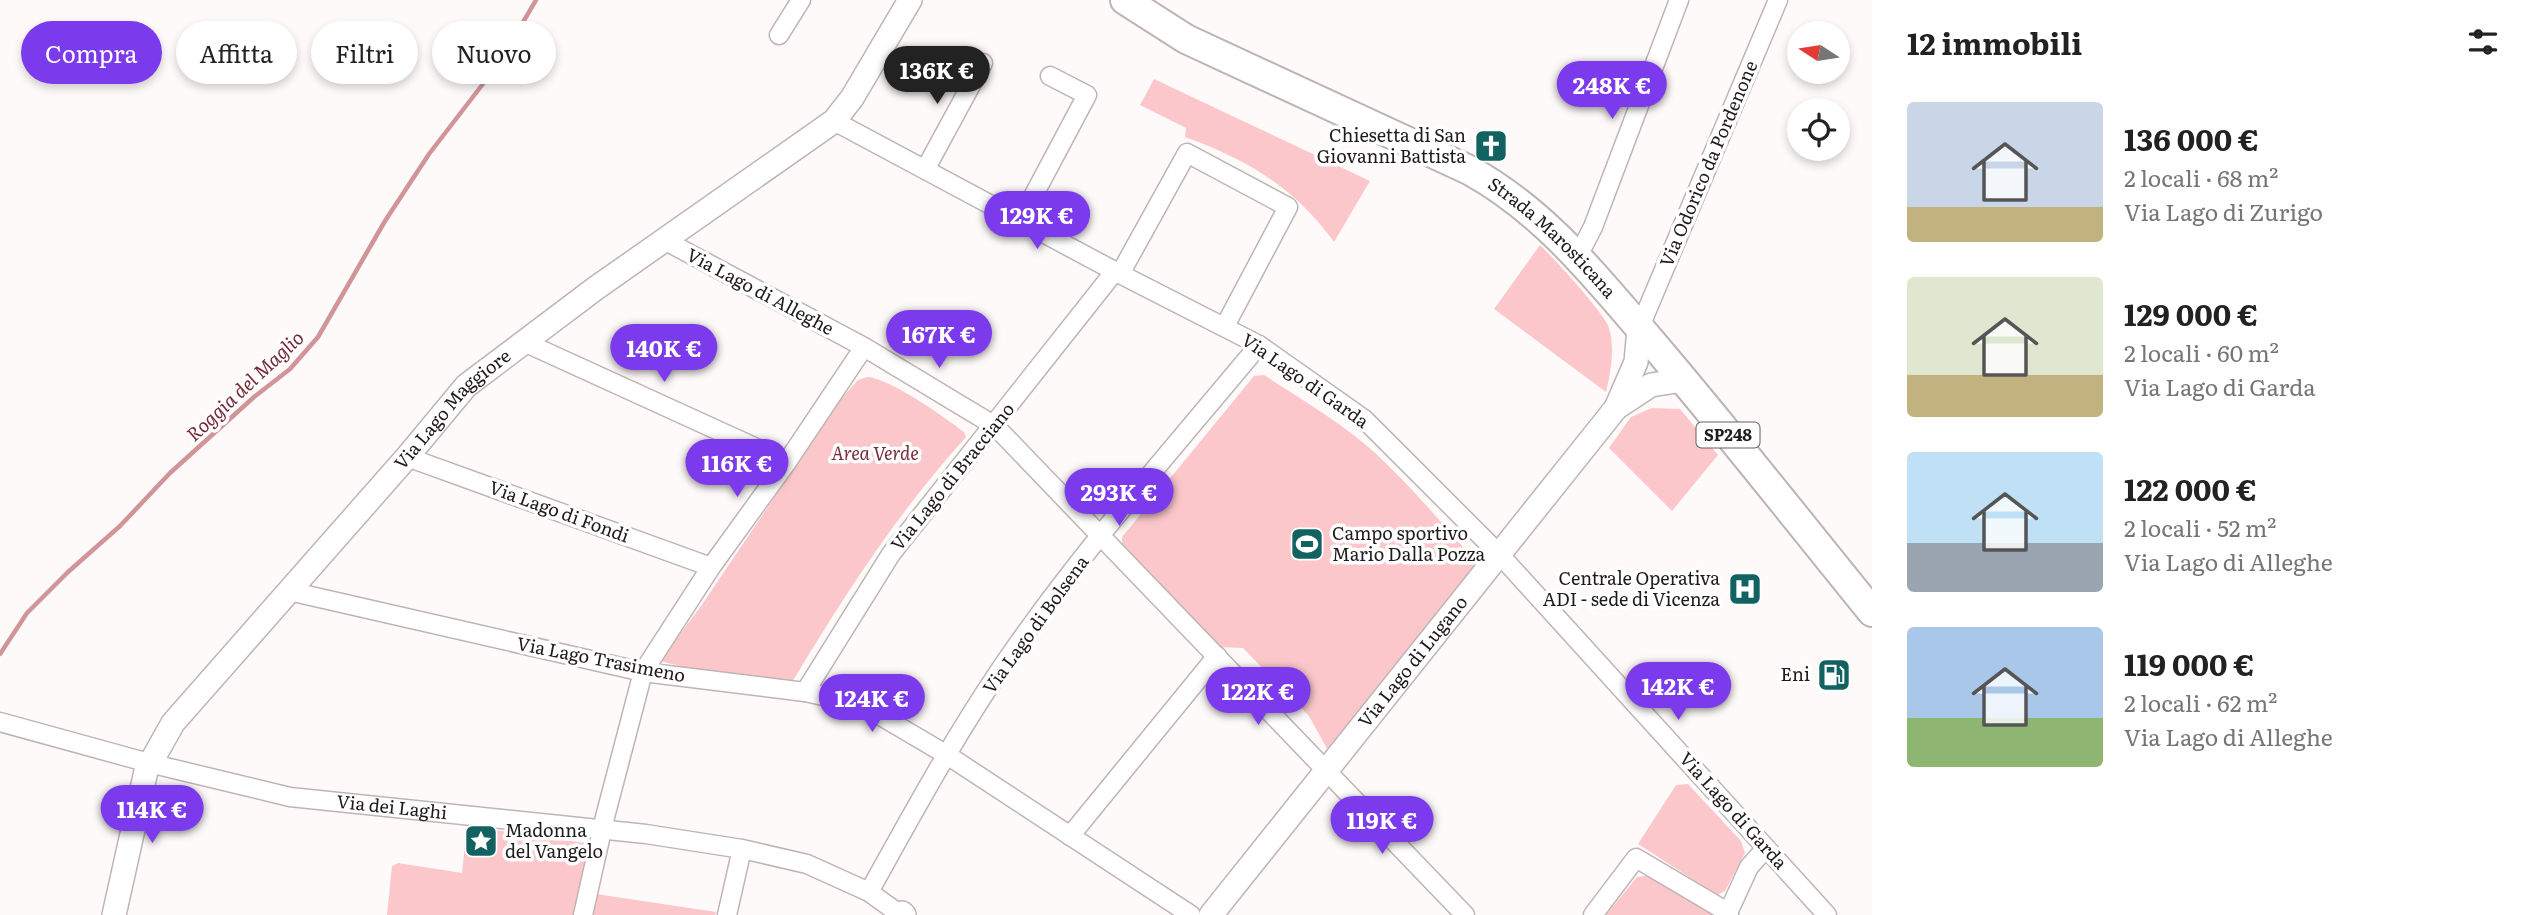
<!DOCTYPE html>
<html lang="it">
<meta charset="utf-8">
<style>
:root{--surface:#fff;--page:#f2f2f2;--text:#222;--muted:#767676;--accent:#7c3aed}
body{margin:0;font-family:Literata,serif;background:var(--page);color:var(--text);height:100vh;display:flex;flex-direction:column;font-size:26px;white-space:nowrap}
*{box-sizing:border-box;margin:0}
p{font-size:23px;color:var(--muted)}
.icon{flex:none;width:38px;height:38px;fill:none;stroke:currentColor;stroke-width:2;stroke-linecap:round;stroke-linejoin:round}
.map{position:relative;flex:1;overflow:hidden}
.details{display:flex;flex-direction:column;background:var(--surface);width:665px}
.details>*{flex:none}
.hud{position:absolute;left:21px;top:21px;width:665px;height:63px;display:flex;gap:14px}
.needle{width:46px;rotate:282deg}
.tools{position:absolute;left:1787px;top:21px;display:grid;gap:14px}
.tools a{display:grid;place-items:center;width:63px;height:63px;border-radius:50%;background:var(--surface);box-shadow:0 4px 10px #0003;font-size:35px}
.price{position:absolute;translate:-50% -60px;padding:0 16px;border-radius:24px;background:var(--accent);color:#fff;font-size:23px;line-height:46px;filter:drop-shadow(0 2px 4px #0008)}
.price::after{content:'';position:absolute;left:50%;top:42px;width:21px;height:16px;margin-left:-10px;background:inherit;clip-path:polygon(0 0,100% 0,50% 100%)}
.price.on{background:#222;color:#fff}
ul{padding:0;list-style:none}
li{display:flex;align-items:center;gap:21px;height:175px;padding:0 35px}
li span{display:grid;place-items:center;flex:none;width:196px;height:140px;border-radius:7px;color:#555}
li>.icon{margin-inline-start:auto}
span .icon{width:84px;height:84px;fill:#fffc;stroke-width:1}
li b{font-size:30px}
h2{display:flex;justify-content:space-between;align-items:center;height:84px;padding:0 35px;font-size:30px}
.pill{padding:0 24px;border-radius:32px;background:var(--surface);box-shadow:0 4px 10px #0003;font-size:24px;line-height:63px}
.pill.on{background:var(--accent);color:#fff}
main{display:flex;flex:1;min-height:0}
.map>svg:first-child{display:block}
</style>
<main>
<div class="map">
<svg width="1872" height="915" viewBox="0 0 1872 915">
<rect width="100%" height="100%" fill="#fffafa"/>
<g fill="#fcc7ca">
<path d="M 1154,79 L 1370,181 L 1334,242 C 1294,187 1248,160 1185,137 L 1186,128 L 1140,105 Z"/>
<path d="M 1540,245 C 1552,256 1606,315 1609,328 C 1615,349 1611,371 1606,392 L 1494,309 Z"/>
<path d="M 1264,375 C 1302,400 1341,422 1374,452 C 1412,487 1445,527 1480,566 L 1330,754 L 1309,716 L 1243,648 L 1218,647 L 1122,546 L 1122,537 L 1254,376 Z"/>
<path d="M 867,377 C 890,378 944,417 964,432 L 966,437 C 899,511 845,594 794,679 L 788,686 L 752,684 L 660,661 L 701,606 L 840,400 L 858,380 Z"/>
<polygon points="1652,408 1680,409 1718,455 1672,511 1609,448 1631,417"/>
<polygon points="1688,784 1741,841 1745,853 1725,891 1717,895 1638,844 1676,785"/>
<polygon points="467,826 592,844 574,915 387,915 392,866 398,863 462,873"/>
<polygon points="1651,875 1712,911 1714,915 1606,915 1637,877"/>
<polygon points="596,894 716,912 715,915 591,915"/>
</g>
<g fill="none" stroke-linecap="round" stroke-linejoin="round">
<polyline stroke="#d19499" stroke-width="4.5" points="0,654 27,613 68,572 120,526 170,473 254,397 290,369 318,337 385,221 429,154 499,63 536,0"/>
<defs>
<g id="minor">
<polyline points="779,35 801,0"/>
<polyline points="834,121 1120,274 1259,345 1364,419 1500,555 1827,915"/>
<polyline points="926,168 983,63"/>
<polyline points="1021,219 1087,95 1050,76"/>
<polyline points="664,240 864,347 995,426 1465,915"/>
<polyline points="1578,256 1593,227 1679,0"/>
<polyline points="1120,274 1187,153 1288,207 1225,326"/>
<polyline points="1639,329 1778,0"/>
<polyline points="524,342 787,462"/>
<polyline points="407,457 711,567"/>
<polyline points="289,591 643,672 805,692 837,699 869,709 947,755 1191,915"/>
<polyline points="805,692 891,554 1115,271"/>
<path id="s1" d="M 0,722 L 149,763 L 290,797 L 646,834 L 742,849 L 807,864 L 869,892 L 901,915"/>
<polyline points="1070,836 1217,656"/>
<path d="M 869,892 C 914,811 959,728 1013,651 C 1088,544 1176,445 1259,345"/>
<polyline points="583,915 605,817 643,672 711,567 787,462 864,347"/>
<polyline points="727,915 742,849"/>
<polyline points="1593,915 1636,858 1729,913"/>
<polyline points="1727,915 1749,867 1766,848"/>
</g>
<g id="tertiary">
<polyline points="1616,408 1651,385 1683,380"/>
<polyline points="902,913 904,915"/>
<path id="s2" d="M 114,915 L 146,771 L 173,723 L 407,457 L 466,386 L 596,288 L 834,121 L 852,98 L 910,0"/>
<path id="s3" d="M 1211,915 L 1616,408 L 1636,362 L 1639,329"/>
</g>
<g id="primary">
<path id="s4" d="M 1125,0 L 1186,39 L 1469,170 C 1544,211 1595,276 1650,340 C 1726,429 1798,521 1872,612"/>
</g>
</defs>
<use href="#minor" stroke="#bfb4b5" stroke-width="21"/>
<use href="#tertiary" stroke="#bfb4b5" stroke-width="26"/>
<use href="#primary" stroke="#bfb4b5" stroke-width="32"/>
<use href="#minor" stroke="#fff" stroke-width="18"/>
<use href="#tertiary" stroke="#fff" stroke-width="23"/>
<use href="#primary" stroke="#fff" stroke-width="28"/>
</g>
<defs>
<symbol id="church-square" viewBox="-11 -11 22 22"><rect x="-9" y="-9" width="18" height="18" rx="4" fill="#126262" stroke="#fff"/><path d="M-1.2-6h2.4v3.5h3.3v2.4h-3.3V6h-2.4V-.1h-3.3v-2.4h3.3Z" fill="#fff"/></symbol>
<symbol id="stadium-square" viewBox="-11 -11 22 22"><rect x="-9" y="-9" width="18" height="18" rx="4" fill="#126262" stroke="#fff"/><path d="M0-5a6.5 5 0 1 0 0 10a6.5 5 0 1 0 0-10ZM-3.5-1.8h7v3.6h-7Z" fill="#fff"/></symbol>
<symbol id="hospital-square" viewBox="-11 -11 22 22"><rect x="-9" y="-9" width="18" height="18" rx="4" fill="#126262" stroke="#fff"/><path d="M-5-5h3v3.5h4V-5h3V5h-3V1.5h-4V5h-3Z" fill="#fff"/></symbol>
<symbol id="fuel-square" viewBox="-11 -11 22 22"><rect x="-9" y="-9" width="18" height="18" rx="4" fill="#126262" stroke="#fff"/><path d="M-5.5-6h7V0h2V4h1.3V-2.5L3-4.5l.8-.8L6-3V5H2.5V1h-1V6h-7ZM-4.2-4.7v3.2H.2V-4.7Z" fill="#fff"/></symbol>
<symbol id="sight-square" viewBox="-11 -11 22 22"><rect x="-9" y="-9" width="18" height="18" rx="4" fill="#126262" stroke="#fff"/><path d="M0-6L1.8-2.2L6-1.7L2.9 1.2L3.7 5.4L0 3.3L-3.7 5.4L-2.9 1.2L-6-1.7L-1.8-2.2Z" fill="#fff"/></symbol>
</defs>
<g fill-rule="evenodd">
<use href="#church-square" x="1472" y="127" width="38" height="38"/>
<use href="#stadium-square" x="1288" y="525" width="38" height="38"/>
<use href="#hospital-square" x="1726" y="570" width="38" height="38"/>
<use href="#fuel-square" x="1815" y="656" width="38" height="38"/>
<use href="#sight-square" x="462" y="822" width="38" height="38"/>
</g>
<g text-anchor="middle" stroke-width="7" stroke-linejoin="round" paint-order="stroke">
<rect fill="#fff" stroke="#625f5f" stroke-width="2" x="1696.5" y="422.5" width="63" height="25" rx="5"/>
<g font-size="16" font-weight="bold" fill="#1f1b1b">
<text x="1728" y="441">SP248</text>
</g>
<g font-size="18" fill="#1f1b1b" stroke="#fff" text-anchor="end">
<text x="1466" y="142">Chiesetta di San<tspan x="1466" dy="21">Giovanni Battista</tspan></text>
<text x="1332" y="540" text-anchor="start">Campo sportivo<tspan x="1332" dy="21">Mario Dalla Pozza</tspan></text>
<text x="1720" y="585">Centrale Operativa<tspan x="1720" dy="21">ADI - sede di Vicenza</tspan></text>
<text x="1810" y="681">Eni</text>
<text x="505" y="837" text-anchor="start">Madonna<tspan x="505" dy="21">del Vangelo</tspan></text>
</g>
<g font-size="18" fill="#1f1b1b" stroke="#fff">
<text transform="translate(1709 164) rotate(-67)" y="6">Via Odorico da Pordenone</text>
<text dy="6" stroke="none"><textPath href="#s4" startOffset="492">Strada Marosticana</textPath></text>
<text transform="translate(760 292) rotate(28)" y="6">Via Lago di Alleghe</text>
<text transform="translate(1305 381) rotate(35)" y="6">Via Lago di Garda</text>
<text dy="6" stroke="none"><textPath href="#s2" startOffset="623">Via Lago Maggiore</textPath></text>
<text transform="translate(953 477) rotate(-51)" y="6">Via Lago di Bracciano</text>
<text transform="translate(559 512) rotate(20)" y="6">Via Lago di Fondi</text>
<text transform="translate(1036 625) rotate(-54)" y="6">Via Lago di Bolsena</text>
<text transform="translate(601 660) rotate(11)" y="6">Via Lago Trasimeno</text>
<text dy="6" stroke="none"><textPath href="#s3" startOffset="324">Via Lago di Lugano</textPath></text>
<text dy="6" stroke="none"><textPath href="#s1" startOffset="402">Via dei Laghi</textPath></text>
<text transform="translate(1733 811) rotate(48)" y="6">Via Lago di Garda</text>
</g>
<g font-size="18" font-style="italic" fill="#782e39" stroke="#fff">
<text x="875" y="460">Area Verde</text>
</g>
<g font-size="19" font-style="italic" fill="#742a35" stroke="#fff">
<text transform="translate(245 386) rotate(-43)" y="7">Roggia del Maglio</text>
</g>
</g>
</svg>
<div class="tools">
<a><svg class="needle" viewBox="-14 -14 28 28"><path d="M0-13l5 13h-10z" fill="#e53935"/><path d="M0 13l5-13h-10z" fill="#767676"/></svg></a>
<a><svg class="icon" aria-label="locate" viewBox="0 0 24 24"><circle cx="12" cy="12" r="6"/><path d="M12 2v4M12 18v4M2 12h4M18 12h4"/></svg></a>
</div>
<b class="price on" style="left:937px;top:106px">136K €</b>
<b class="price" style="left:1612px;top:121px">248K €</b>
<b class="price" style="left:1037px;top:251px">129K €</b>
<b class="price" style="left:939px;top:370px">167K €</b>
<b class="price" style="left:664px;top:384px">140K €</b>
<b class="price" style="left:737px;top:499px">116K €</b>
<b class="price" style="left:1119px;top:528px">293K €</b>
<b class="price" style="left:1678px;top:722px">142K €</b>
<b class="price" style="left:1258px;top:727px">122K €</b>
<b class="price" style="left:872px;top:734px">124K €</b>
<b class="price" style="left:152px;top:845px">114K €</b>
<b class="price" style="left:1382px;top:856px">119K €</b>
<div class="hud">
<a class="pill on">Compra</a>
<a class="pill">Affitta</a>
<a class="pill">Filtri</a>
<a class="pill">Nuovo</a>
</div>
</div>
<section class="details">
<h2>12 immobili<svg class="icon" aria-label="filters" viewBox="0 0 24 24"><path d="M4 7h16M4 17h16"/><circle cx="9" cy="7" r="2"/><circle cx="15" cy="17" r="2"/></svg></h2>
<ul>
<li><span style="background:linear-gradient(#c9d6e8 75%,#c2b280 0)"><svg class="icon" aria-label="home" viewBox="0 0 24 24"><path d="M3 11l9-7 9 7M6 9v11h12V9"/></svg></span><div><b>136 000 €</b><p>2 locali · 68 m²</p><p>Via Lago di Zurigo</p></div></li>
<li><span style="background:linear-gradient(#dfe7d0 70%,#c2b280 0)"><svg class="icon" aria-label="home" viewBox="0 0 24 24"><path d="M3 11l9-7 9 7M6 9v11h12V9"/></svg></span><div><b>129 000 €</b><p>2 locali · 60 m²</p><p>Via Lago di Garda</p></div></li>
<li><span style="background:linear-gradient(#bfe0f5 65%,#9aa5b1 0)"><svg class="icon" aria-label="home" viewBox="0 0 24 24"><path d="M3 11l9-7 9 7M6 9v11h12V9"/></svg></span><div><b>122 000 €</b><p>2 locali · 52 m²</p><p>Via Lago di Alleghe</p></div></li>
<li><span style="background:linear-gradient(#a9c7e8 65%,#8fb573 0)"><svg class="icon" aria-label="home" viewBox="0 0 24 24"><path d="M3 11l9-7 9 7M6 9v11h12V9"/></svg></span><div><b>119 000 €</b><p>2 locali · 62 m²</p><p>Via Lago di Alleghe</p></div></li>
</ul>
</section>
</main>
